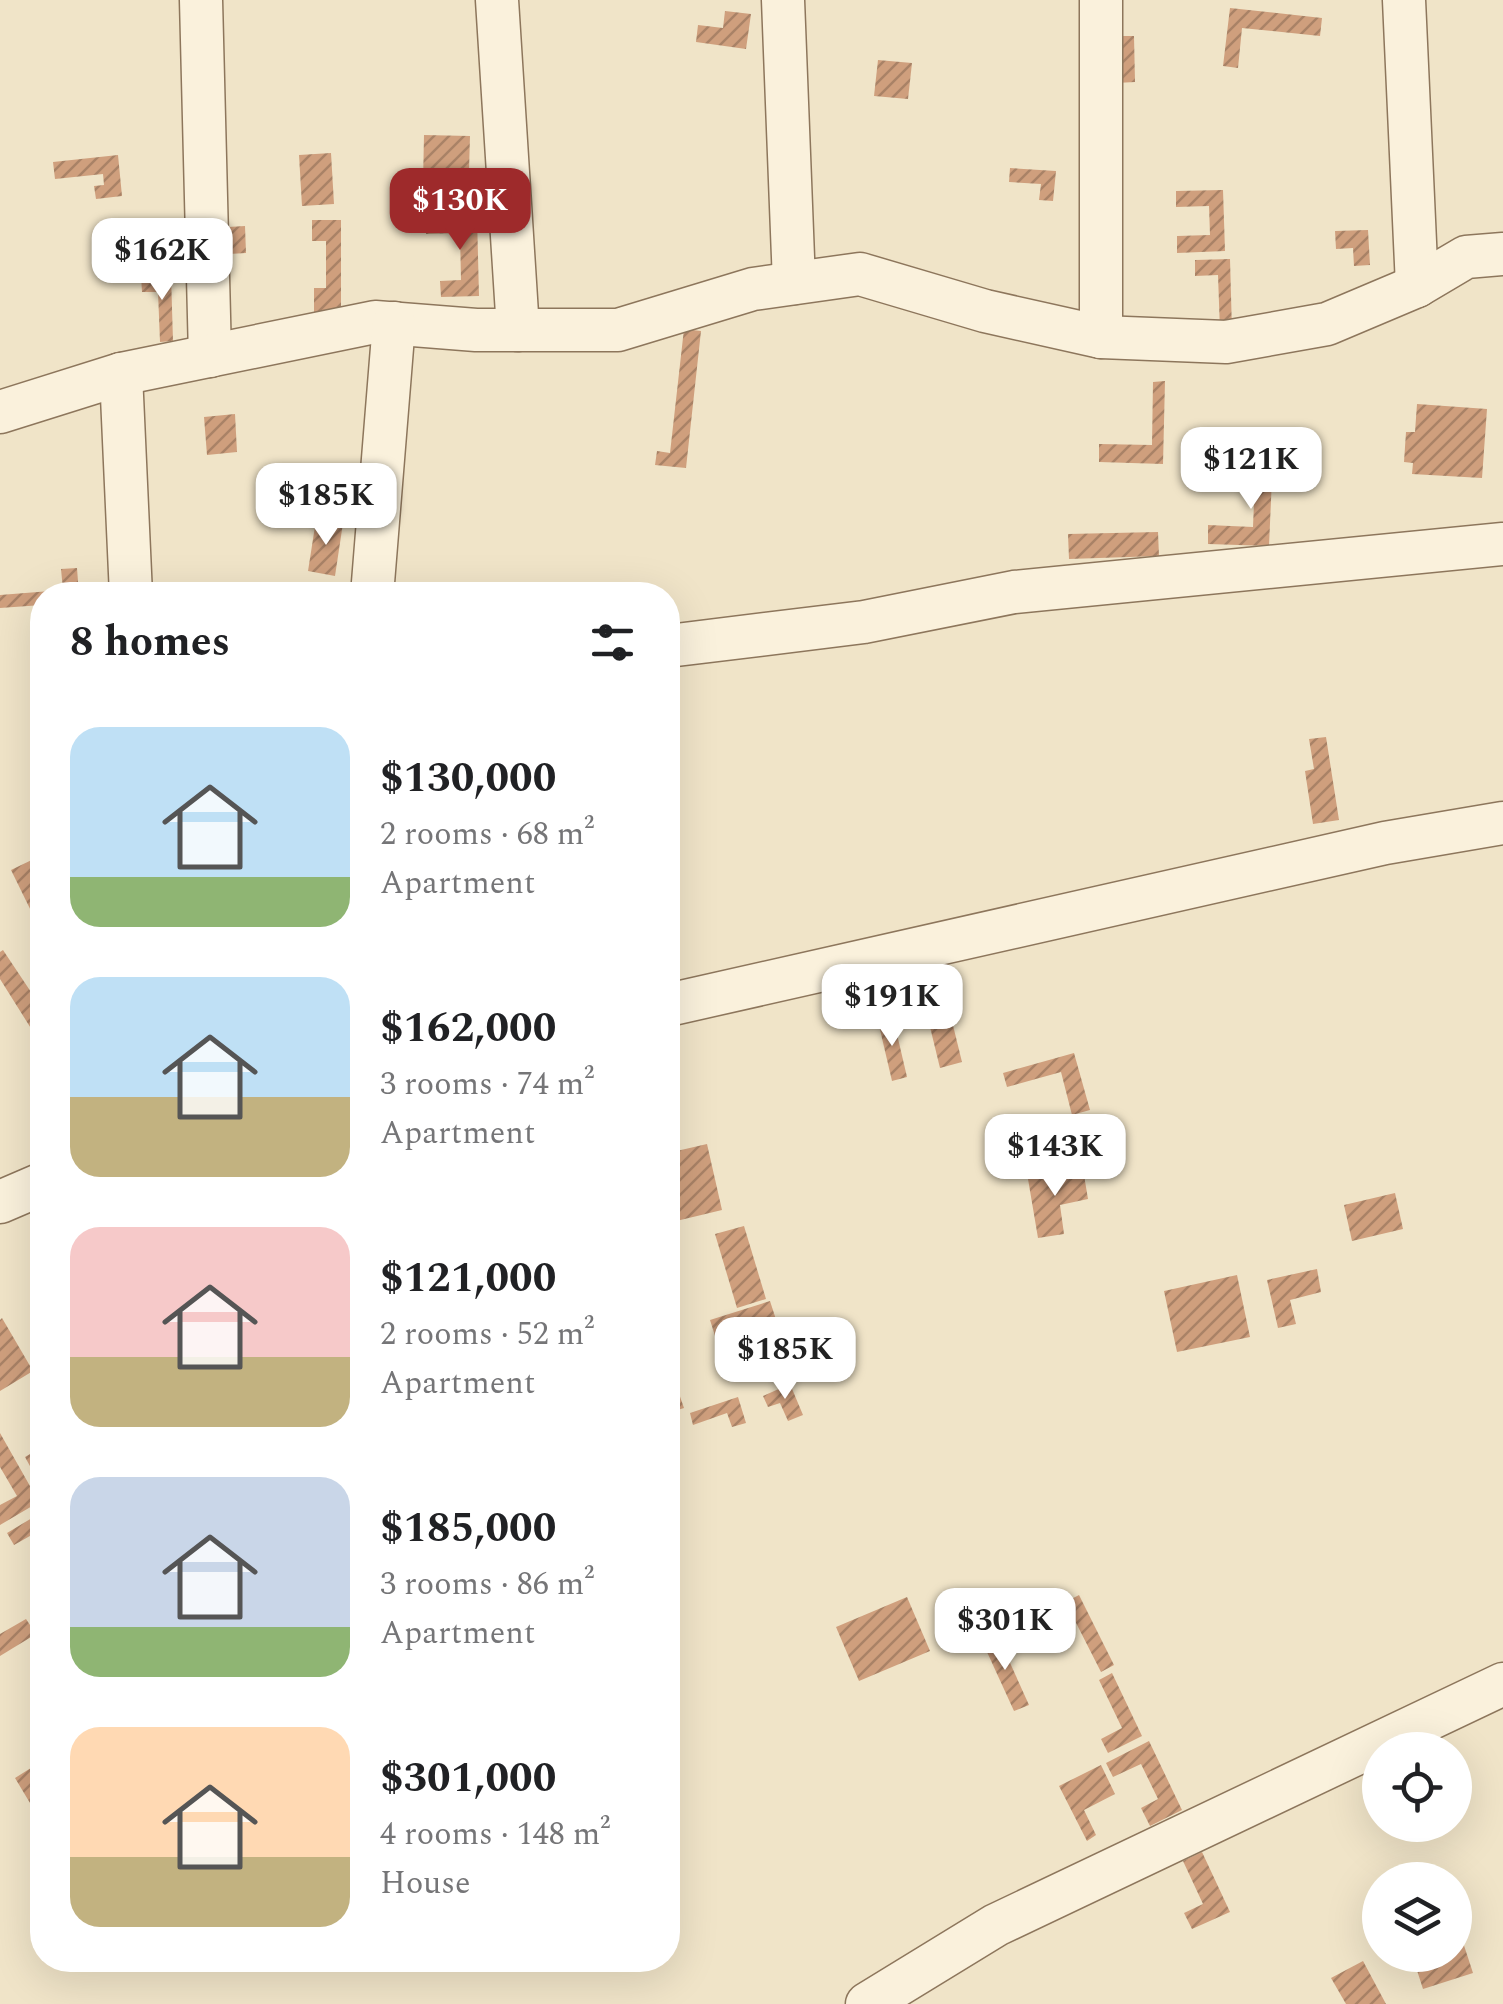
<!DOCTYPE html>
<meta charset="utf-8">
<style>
:root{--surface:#fff;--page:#f6f6f6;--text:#202124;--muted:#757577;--accent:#9e2a2b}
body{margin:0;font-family:Spectral,serif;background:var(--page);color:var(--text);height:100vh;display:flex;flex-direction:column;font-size:38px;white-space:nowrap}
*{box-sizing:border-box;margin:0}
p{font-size:32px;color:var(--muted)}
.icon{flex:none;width:55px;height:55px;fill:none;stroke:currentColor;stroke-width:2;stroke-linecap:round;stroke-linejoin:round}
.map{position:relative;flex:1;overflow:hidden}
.sheet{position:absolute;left:30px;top:582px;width:650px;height:1390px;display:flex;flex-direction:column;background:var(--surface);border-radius:40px;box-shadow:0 10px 40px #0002}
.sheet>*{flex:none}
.controls{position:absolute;left:1362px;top:1732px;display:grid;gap:20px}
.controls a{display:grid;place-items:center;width:110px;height:110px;border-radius:50%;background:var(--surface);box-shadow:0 10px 40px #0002;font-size:50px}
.price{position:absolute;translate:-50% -85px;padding:0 22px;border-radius:20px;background:#fff;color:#222;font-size:32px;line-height:65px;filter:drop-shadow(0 2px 5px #0008)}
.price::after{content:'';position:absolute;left:50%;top:60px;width:30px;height:22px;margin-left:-15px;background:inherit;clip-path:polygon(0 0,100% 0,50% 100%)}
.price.selected{background:var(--accent);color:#fff}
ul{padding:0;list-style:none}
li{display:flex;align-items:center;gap:30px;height:250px;padding:0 40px}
li span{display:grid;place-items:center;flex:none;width:280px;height:200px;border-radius:30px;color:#555}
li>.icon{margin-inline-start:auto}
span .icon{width:120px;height:120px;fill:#fffc;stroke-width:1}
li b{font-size:42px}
h2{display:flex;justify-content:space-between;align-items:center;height:120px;padding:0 40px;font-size:42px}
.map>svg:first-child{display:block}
</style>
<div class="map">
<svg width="1503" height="2004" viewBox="0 0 1503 2004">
<defs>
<pattern id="building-hatch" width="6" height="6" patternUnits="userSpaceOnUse" patternTransform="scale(2.5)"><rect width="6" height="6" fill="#cf9f7d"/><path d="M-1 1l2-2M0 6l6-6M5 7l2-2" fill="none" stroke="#a98266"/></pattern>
</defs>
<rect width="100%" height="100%" fill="#f0e4c8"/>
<g fill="url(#building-hatch)">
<polygon points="1230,8 1322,18 1320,36 1242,28 1238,68 1223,66"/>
<polygon points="725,11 751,14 746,49 696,42 698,25 723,28"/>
<polygon points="1115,36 1134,36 1135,82 1116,83"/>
<polygon points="878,60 912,63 908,99 874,96"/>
<polygon points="424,135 470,136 468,206 402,205 402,183 423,183"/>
<polygon points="331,153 334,204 302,206 299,155"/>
<polygon points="118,155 122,196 96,199 94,186 104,185 103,174 55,179 53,162"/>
<polygon points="1010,168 1056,171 1053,201 1039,200 1041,184 1009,182"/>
<polygon points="1223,190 1225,251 1177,253 1177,236 1210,235 1209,206 1176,207 1176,191"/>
<polygon points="477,216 479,296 441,297 440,281 461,280 460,233 426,234 426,217"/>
<polygon points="312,220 341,220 341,312 314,312 314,288 326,288 326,241 312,241"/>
<polygon points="245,226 246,253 229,254 228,227"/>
<polygon points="1368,230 1370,265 1354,266 1353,248 1336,249 1335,231"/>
<polygon points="1230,259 1232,331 1220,331 1218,275 1195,276 1195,260"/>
<polygon points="171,275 173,341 160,342 158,292 142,292 141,276"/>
<polygon points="684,329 701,331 686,468 655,465 657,451 670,453"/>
<polygon points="1165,381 1163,464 1099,462 1099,444 1152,445 1153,382"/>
<polygon points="1417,404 1487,409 1482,478 1412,474 1413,463 1404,462 1406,432 1415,432"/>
<polygon points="235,414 237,452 207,455 204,417"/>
<polygon points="1256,454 1273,455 1269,546 1208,544 1208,525 1253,527"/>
<polygon points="316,520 343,523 335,576 308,571"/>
<polygon points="1158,532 1159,556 1069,559 1068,534"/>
<polygon points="77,568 79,595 42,595 42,605 0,608 0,595 63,590 61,569"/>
<polygon points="1326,737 1339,820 1313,824 1305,771 1314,769 1309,739"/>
<polygon points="42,855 42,915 35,919 11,870"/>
<polygon points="3,950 39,1004 42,1002 42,1024 32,1030 0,979 0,952"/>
<polygon points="935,952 962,1062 940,1068 913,957"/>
<polygon points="893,1017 907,1077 892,1081 878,1021"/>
<polygon points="1074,1053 1090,1110 1072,1115 1061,1072 1007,1087 1003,1073"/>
<polygon points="707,1144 722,1210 668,1223 668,1153"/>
<polygon points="1083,1169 1088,1199 1060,1205 1064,1234 1038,1238 1028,1179"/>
<polygon points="1395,1193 1403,1229 1352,1241 1344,1205"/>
<polygon points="744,1226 766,1299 737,1308 715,1234"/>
<polygon points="1317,1269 1321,1292 1290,1300 1296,1324 1278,1328 1267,1280"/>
<polygon points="1237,1275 1250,1337 1177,1352 1164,1291"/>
<polygon points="770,1301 784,1344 763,1350 755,1326 716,1339 710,1320"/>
<polygon points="2,1318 33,1371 0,1391 0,1320"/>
<polygon points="668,1362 684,1408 668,1413"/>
<polygon points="790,1384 803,1415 788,1421 780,1403 768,1407 763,1396"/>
<polygon points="738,1397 746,1423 732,1427 727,1413 693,1425 690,1413"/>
<polygon points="0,1433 39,1502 0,1525 0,1505 17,1496 0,1467"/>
<polygon points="42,1447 42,1488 25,1457"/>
<polygon points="42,1512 42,1541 37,1532 14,1545 7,1533"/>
<polygon points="1079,1595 1114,1665 1101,1672 1072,1615 1042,1630 1036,1618"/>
<polygon points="907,1597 930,1651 859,1681 836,1627"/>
<polygon points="26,1619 36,1634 0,1656 0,1634"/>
<polygon points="997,1634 1029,1705 1014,1711 982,1641"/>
<polygon points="1112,1673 1142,1736 1108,1753 1101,1739 1122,1728 1099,1680"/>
<polygon points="1149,1741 1182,1810 1150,1826 1141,1808 1158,1799 1141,1764 1113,1777 1106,1763"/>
<polygon points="42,1761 42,1785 38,1788 42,1802 33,1808 15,1778"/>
<polygon points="1101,1765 1115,1794 1084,1810 1096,1835 1087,1841 1059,1786"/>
<polygon points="1202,1852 1230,1912 1192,1929 1184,1913 1203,1904 1183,1861"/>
<polygon points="1456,1921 1473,1973 1423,1989 1412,1955 1455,1955"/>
<polygon points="1363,1961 1386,2004 1346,2004 1331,1978"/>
</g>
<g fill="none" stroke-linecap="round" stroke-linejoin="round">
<defs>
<g id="minor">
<polyline points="201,0 210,356"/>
<polyline points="497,0 518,330"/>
<polyline points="783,0 794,283"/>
<polyline points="1101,0 1101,337"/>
<polyline points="1404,0 1417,286"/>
<polyline points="121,374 131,595"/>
<polyline points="0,412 121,374 375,322 476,330 618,330 753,289 860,274 985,311 1101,337 1226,342 1327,324 1417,286 1466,257 1503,254"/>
<polyline points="372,595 394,323"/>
<polyline points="668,646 864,622 1014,592 1503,544"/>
<polyline points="668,1005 1385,843 1503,823"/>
<polyline points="0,1202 42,1184"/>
<polyline points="867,2004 996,1925 1503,1684"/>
</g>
</defs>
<use href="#minor" stroke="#8d765c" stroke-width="45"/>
<use href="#minor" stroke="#faf1dc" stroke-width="42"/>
</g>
</svg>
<div class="controls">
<a><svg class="icon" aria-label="locate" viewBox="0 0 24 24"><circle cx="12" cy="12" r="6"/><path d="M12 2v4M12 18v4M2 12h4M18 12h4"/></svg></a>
<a><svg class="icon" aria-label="layers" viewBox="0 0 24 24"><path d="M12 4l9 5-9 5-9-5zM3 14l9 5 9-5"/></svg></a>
</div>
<b class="price selected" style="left:460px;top:253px">$130K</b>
<b class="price" style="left:162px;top:303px">$162K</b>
<b class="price" style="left:1251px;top:512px">$121K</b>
<b class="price" style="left:326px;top:548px">$185K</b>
<b class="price" style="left:892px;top:1049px">$191K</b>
<b class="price" style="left:1055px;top:1199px">$143K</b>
<b class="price" style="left:785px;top:1402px">$185K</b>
<b class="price" style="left:1005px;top:1673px">$301K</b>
<section class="sheet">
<h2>8 homes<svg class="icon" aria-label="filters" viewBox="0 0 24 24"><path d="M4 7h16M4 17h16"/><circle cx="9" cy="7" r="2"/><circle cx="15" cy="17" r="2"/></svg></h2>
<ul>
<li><span style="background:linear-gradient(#bfe0f5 75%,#8fb573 0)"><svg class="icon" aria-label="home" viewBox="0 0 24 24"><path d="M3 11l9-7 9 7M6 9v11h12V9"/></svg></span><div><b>$130,000</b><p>2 rooms · 68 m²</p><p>Apartment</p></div></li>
<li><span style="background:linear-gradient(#bfe0f5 60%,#c2b280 0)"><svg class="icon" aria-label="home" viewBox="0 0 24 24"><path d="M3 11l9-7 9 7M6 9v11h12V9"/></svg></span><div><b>$162,000</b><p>3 rooms · 74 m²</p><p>Apartment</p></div></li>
<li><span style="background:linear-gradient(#f6c9c9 65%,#c2b280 0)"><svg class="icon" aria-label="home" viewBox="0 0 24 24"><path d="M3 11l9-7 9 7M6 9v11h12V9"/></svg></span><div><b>$121,000</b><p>2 rooms · 52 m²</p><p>Apartment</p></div></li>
<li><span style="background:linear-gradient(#c9d6e8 75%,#8fb573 0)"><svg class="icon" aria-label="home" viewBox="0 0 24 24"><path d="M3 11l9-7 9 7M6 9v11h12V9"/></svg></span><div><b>$185,000</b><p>3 rooms · 86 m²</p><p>Apartment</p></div></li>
<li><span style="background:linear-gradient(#ffd9b3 65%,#c2b280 0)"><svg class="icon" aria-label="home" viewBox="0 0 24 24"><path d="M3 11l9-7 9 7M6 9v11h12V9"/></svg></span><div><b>$301,000</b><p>4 rooms · 148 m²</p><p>House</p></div></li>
</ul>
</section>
</div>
